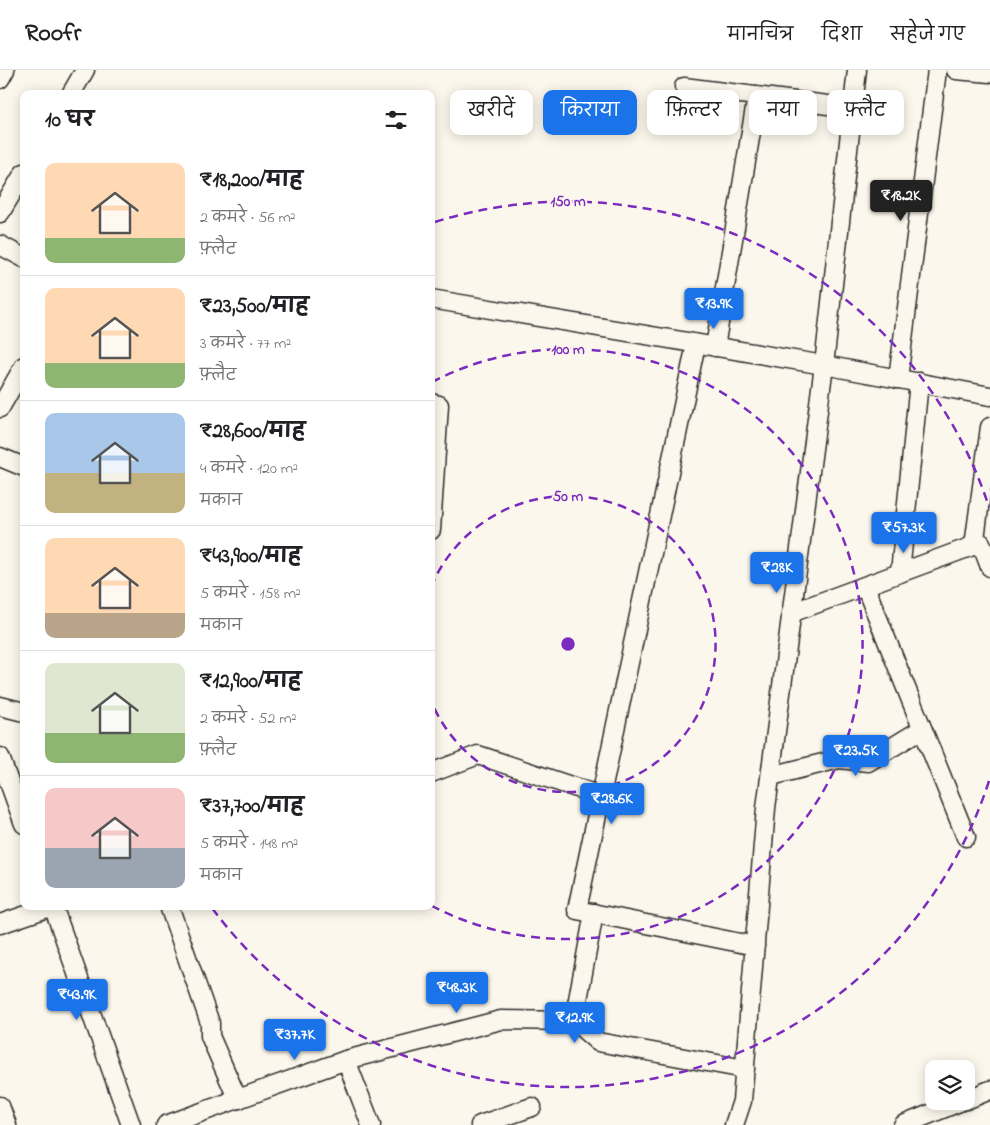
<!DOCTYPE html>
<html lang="hi">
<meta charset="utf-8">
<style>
:root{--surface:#fff;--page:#f2f2f2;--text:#202124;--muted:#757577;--line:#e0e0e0;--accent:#1a73e8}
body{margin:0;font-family:"Indie Flower","Playpen Sans Deva",sans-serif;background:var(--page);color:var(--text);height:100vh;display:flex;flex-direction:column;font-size:19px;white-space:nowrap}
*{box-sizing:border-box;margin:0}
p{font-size:16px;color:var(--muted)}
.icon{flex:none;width:28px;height:28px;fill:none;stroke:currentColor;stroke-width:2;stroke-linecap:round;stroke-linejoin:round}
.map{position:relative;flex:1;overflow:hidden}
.panel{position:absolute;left:20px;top:20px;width:415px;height:820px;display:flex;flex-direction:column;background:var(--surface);border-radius:10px;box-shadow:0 2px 12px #0003}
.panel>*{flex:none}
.guide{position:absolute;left:450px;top:20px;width:465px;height:45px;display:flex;gap:10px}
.tools{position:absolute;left:925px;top:990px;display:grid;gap:10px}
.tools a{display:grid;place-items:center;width:50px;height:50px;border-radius:10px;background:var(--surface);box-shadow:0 2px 12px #0003;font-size:25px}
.price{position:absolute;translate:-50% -42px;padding:0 11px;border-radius:5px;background:var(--accent);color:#fff;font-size:16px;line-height:32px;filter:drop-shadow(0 1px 2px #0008)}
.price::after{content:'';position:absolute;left:50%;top:30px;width:15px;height:11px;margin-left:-8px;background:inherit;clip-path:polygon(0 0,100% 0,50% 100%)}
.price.active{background:#222;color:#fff}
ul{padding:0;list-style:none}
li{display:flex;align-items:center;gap:15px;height:125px;padding:0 25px}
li+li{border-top:1px solid var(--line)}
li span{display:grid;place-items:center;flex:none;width:140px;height:100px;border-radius:10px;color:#555}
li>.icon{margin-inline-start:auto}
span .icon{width:60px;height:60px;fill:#fffc;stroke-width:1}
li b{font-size:21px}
h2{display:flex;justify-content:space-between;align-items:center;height:60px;padding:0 25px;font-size:21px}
.pill{padding:0 18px;border-radius:10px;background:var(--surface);box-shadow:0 2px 12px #0003;font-size:18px;line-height:45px}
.pill.active{background:var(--accent);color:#fff}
header{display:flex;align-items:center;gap:30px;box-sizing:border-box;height:70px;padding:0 25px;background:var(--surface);border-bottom:1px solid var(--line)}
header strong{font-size:24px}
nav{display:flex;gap:28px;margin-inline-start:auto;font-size:18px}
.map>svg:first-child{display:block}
</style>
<header>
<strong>Roofr</strong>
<nav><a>मानचित्र</a><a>दिशा</a><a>सहेजे गए</a></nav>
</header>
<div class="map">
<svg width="990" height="1055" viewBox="0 0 990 1055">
<rect width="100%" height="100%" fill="#fbf7ec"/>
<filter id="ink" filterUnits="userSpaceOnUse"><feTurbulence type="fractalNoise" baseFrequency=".02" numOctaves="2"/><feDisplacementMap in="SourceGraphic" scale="10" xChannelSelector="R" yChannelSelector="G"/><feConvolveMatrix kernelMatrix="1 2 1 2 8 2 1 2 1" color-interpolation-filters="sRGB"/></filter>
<g filter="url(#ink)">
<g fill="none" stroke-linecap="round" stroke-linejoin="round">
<defs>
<g id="street">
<polyline points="956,0 990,3"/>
<polyline points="0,9 5,0"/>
<polyline points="684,17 852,38"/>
<polyline points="71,24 85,0"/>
<polyline points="0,143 24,103"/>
<polyline points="0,175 24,188"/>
<polyline points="431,229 824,295 990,326"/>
<polyline points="715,277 757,26"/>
<polyline points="898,309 937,0"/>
<polyline points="431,333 439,335 431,460"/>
<polyline points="0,338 24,296"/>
<polyline points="0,387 24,397"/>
<polyline points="974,476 990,357"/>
<polyline points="900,503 919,312"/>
<polyline points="865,516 966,767"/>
<polyline points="791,543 981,473 990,497"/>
<polyline points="0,636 24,642"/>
<polyline points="0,687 24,754"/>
<polyline points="431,703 478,685 601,726 577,840 755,876"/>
<polyline points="771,706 839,689 868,692 922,659"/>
<polyline points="601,726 696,274"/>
<polyline points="169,836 210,953 210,966 234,1021 239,1029"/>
<polyline points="0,854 53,836 131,1055"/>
<polyline points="574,951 594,843"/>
<polyline points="346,990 501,950 574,951 598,972 745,999"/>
<polyline points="966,1030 990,1020"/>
<polyline points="0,1036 7,1055"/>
<polyline points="166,1055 346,990 371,1055"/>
<polyline points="480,1055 532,1037"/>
<polyline points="734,1055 742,1031 766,738 824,295 857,0"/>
<polyline points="903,1055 962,1031"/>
</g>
</defs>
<use href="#street" stroke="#2b2b2b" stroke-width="21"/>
<use href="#street" stroke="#fbf7ec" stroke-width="18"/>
</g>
</g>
<g fill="none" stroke="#7b2cbf" stroke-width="2.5" stroke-dasharray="9 6">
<path d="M431 517A148 148 0 1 1 431 631"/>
<path d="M432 312A295 295 0 1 1 432 836"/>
<path d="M989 711A443 443 0 0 1 212 838M435 152A443 443 0 0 1 989 437"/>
</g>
<circle cx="568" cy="574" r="8" fill="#7b2cbf" stroke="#fbf7ec" stroke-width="2.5"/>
<g font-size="15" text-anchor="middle" font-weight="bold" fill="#7b2cbf" stroke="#fbf7ec" stroke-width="4" stroke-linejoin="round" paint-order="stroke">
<text x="568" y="136">150 m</text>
<text x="568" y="284">100 m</text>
<text x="568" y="431">50 m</text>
</g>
</svg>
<div class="tools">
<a><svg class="icon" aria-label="layers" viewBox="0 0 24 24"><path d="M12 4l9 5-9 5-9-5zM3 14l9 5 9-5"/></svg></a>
</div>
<b class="price active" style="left:901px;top:152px">₹18.2K</b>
<b class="price" style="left:714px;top:260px">₹13.9K</b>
<b class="price" style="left:904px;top:484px">₹57.3K</b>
<b class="price" style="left:777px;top:524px">₹28K</b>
<b class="price" style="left:856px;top:707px">₹23.5K</b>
<b class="price" style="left:612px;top:755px">₹28.6K</b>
<b class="price" style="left:457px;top:944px">₹48.3K</b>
<b class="price" style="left:77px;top:951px">₹43.9K</b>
<b class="price" style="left:575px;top:974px">₹12.9K</b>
<b class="price" style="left:295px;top:991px">₹37.7K</b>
<div class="guide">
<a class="pill">खरीदें</a>
<a class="pill active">किराया</a>
<a class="pill">फ़िल्टर</a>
<a class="pill">नया</a>
<a class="pill">फ़्लैट</a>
</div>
<section class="panel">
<h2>10 घर<svg class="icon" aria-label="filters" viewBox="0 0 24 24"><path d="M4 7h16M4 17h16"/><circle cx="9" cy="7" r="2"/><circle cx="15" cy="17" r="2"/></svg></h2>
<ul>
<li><span style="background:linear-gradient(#ffd9b3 75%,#8fb573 0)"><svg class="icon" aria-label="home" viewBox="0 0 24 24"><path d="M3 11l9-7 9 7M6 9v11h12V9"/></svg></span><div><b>₹18,200/माह</b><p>2 कमरे · 56 m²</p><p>फ़्लैट</p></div></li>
<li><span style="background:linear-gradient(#ffd9b3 75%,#8fb573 0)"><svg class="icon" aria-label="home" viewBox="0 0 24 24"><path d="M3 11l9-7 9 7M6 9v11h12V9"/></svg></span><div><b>₹23,500/माह</b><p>3 कमरे · 77 m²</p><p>फ़्लैट</p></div></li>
<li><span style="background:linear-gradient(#a9c7e8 60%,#c2b280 0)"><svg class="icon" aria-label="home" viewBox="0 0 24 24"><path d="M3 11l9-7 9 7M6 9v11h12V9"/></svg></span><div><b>₹28,600/माह</b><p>4 कमरे · 120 m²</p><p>मकान</p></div></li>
<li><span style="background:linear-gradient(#ffd9b3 75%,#b9a48a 0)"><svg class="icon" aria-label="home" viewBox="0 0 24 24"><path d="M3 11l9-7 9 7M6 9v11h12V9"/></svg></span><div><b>₹43,900/माह</b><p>5 कमरे · 158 m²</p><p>मकान</p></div></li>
<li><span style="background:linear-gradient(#dfe7d0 70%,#8fb573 0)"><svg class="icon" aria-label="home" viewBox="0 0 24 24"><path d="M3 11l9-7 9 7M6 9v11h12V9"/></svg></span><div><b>₹12,900/माह</b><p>2 कमरे · 52 m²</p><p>फ़्लैट</p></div></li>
<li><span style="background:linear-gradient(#f6c9c9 60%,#9aa5b1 0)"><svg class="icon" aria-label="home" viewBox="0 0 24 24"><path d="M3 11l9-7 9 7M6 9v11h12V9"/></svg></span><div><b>₹37,700/माह</b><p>5 कमरे · 148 m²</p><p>मकान</p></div></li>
</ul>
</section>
</div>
